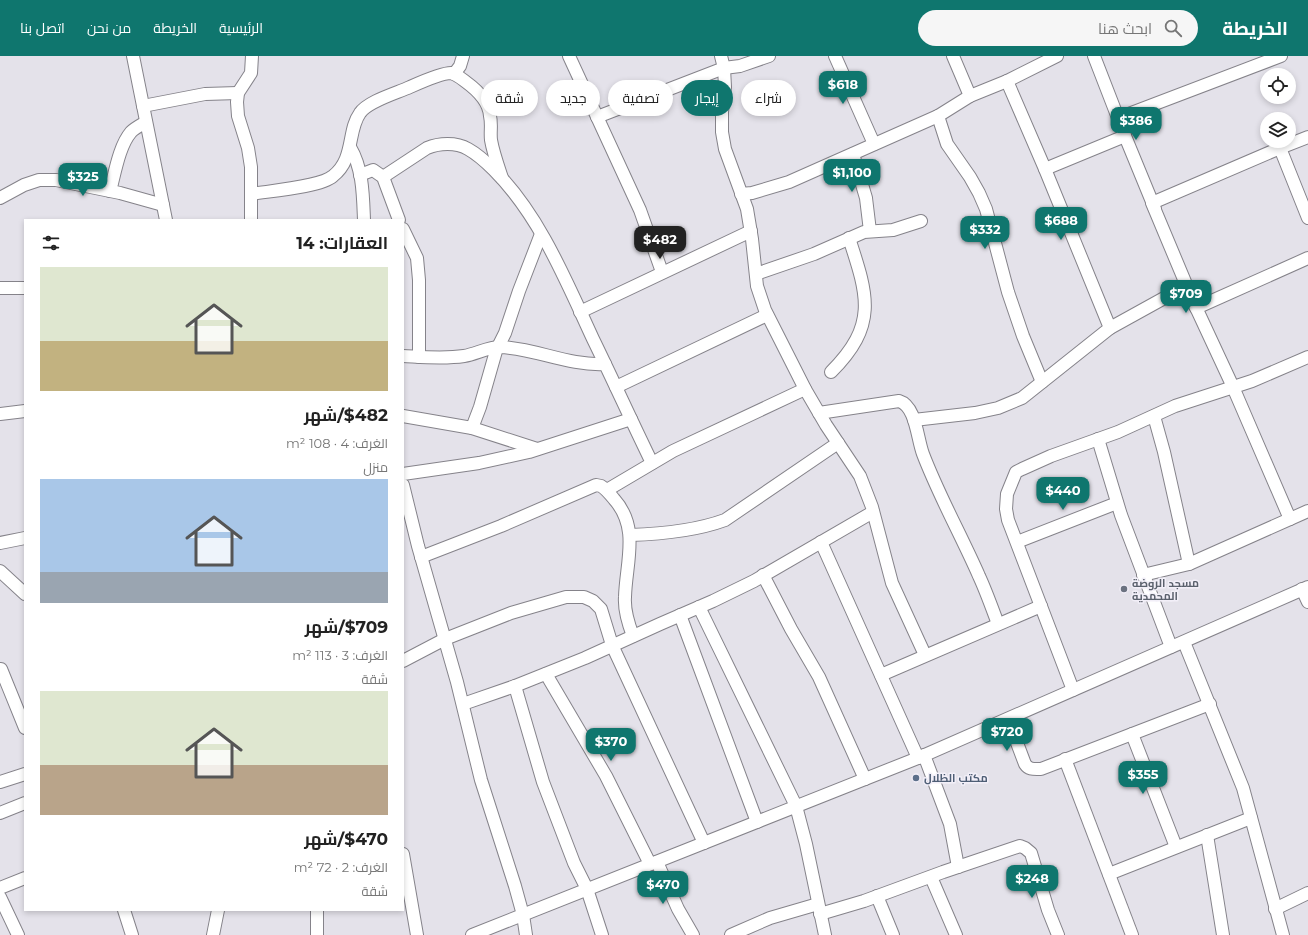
<!DOCTYPE html>
<html lang="ar">
<meta charset="utf-8">
<style>
:root{--surface:#fff;--page:#f6f6f6;--text:#222;--muted:#767676;--accent:#0f766e}
body{margin:0;font-family:Montserrat,Cairo,sans-serif;background:var(--page);color:var(--text);direction:rtl;height:100vh;display:flex;flex-direction:column;font-size:15px;white-space:nowrap}
*{box-sizing:border-box;margin:0}
p{font-size:13px;color:var(--muted)}
.icon{flex:none;width:22px;height:22px;fill:none;stroke:currentColor;stroke-width:2;stroke-linecap:round;stroke-linejoin:round}
.map{position:relative;flex:1;overflow:hidden;direction:ltr}
.side{position:absolute;left:24px;top:163px;width:380px;height:692px;display:flex;flex-direction:column;background:var(--surface);border-radius:0px;box-shadow:0 2px 6px #0003;direction:rtl}
.side>*{flex:none}
.top-card{position:absolute;left:416px;top:24px;width:380px;height:36px;direction:rtl;display:flex;gap:8px}
.buttons{position:absolute;left:1260px;top:12px;display:grid;gap:8px}
.buttons a{display:grid;place-items:center;width:36px;height:36px;border-radius:50%;background:var(--surface);box-shadow:0 2px 6px #0003;font-size:20px}
.price{position:absolute;translate:-50% -34px;padding:0 9px;border-radius:8px;background:var(--accent);color:#fff;font-size:13px;line-height:26px;filter:drop-shadow(0 1px 2px #0008)}
.price::after{content:'';position:absolute;left:50%;top:24px;width:12px;height:9px;margin-left:-6px;background:inherit;clip-path:polygon(0 0,100% 0,50% 100%)}
.price.current{background:#222;color:#fff}
ul{padding:0;list-style:none}
li{display:grid;align-content:center;gap:8px;height:212px;padding:0 16px}
li span{display:grid;place-items:center;height:124px;border-radius:0px;color:#555}
li>.icon{margin-inline-start:auto}
span .icon{width:72px;height:72px;fill:#fffc;stroke-width:1}
li b{font-size:17px}
h2{display:flex;justify-content:space-between;align-items:center;height:48px;padding:0 16px;font-size:17px}
.tag{padding:0 14px;border-radius:18px;background:var(--surface);box-shadow:0 2px 6px #0003;font-size:14px;line-height:36px}
.tag.current{background:var(--accent);color:#fff}
header{display:flex;align-items:center;gap:24px;box-sizing:border-box;height:56px;padding:0 20px;background:var(--accent);color:#fff}
header strong{font-size:19px}
nav{display:flex;gap:22px;margin-inline-start:auto;font-size:14px}
.search{width:280px;height:36px;background:var(--page);display:flex;align-items:center;gap:10px;box-sizing:border-box;padding:0 14px;border-radius:22px;color:var(--muted);font-size:15px}
.map>svg:first-child{display:block}
</style>
<header>
<strong>الخريطة</strong>
<div class="search"><svg class="icon" aria-label="search" viewBox="0 0 24 24"><circle cx="10" cy="10" r="6"/><path d="M15 15l6 6"/></svg>ابحث هنا</div>
<nav><a>الرئيسية</a><a>الخريطة</a><a>من نحن</a><a>اتصل بنا</a></nav>
</header>
<div class="map">
<svg width="1308" height="879" viewBox="0 0 1308 879">
<rect width="100%" height="100%" fill="#e4e2ea"/>
<g fill="none" stroke-linecap="round" stroke-linejoin="round">
<defs>
<g id="minor">
<polyline points="133,0 166,164"/>
<polyline points="569,0 640,154 662,216"/>
<polyline points="721,0 724,12 725,31 722,56 722,76 725,93 747,153 752,183 757,230 765,254 805,333 826,369 860,420 872,451 892,527 925,599"/>
<polyline points="835,0 874,88"/>
<polyline points="953,0 970,40"/>
<polyline points="454,18 460,10 463,0"/>
<polyline points="143,50 205,38 238,37"/>
<polyline points="938,60 947,88 970,121 979,137 986,153 1008,236 1023,280 1042,326"/>
<polyline points="597,61 724,12 740,10 769,0"/>
<polyline points="1118,62 1281,0"/>
<polyline points="1125,80 1155,153"/>
<polyline points="1308,81 1280,92 1152,147 1196,252 1308,202"/>
<path d="M 350,91 C 363,113 363,139 364,164"/>
<polyline points="1280,92 1308,162"/>
<polyline points="853,98 866,142 870,175"/>
<polyline points="1045,113 1125,80 1094,0"/>
<polyline points="360,119 373,114 383,121 399,164"/>
<path d="M 383,121 L 427,92 C 439,87 456,86 468,93 C 477,98 486,106 494,114 C 540,160 566,225 593,283 C 613,324 632,366 652,407"/>
<path d="M 110,135 C 115,117 119,90 131,76 C 135,72 141,69 146,66"/>
<path d="M 251,138 C 269,135 321,131 333,120 C 355,103 347,75 360,57 C 368,45 397,37 410,31 C 419,27 441,17 451,17 C 456,18 462,23 466,26 C 477,34 489,45 490,60 C 492,68 490,76 491,84 C 493,96 498,110 502,122"/>
<polyline points="741,138 752,137 789,126 938,60 970,40 1007,25 1057,0"/>
<polyline points="0,142 24,129 39,124 56,124 120,137 163,149"/>
<polyline points="251,164 251,111 248,92 238,60 237,46 238,37 251,17 252,0"/>
<polyline points="403,173 417,202 419,224 419,301"/>
<polyline points="756,218 814,198 864,176 893,174 921,165"/>
<polyline points="0,232 25,232"/>
<polyline points="580,256 751,175"/>
<polyline points="1110,272 1186,230 1233,331 1290,463"/>
<path d="M 403,300 C 423,301 444,303 464,300 C 476,298 488,291 500,291 C 535,292 568,310 605,308"/>
<path d="M 831,316 C 878,269 868,240 849,182"/>
<polyline points="616,331 767,259"/>
<path d="M 819,357 L 899,345 C 916,350 917,382 923,398 C 939,440 961,479 979,520 C 986,535 992,552 998,568"/>
<polyline points="0,358 25,355"/>
<polyline points="403,360 472,372 537,393"/>
<polyline points="1154,360 1164,396 1189,508"/>
<polyline points="914,364 975,357 998,352 1022,342 1110,272 1045,113 1007,25"/>
<polyline points="472,372 480,351 496,295 505,277 519,235 541,178"/>
<polyline points="1098,383 1121,459 1171,591"/>
<polyline points="403,418 479,407 529,396 631,363"/>
<polyline points="403,429 418,490 457,626 481,724 515,830 523,859 526,879"/>
<polyline points="607,434 673,395 805,333"/>
<path d="M 630,479 C 662,478 695,475 725,464 L 838,387"/>
<polyline points="821,486 918,702"/>
<polyline points="1017,486 1117,447"/>
<polyline points="0,487 25,482"/>
<path d="M 421,501 L 501,470 L 596,429 L 601,430 C 606,433 610,438 614,443 C 640,472 626,506 625,541 C 624,554 628,567 633,580"/>
<polyline points="0,515 25,538"/>
<polyline points="763,519 791,573 819,621 865,723"/>
<polyline points="1143,519 1189,508 1308,455"/>
<polyline points="1302,533 1308,546"/>
<polyline points="699,551 796,750 806,788 825,879"/>
<polyline points="680,559 757,766"/>
<polyline points="1184,586 1243,732 1283,879"/>
<polyline points="403,605 445,583 511,557 566,541 584,541 593,545 601,553 612,589 704,787"/>
<polyline points="1,613 25,672"/>
<polyline points="546,618 606,720 650,808"/>
<polyline points="881,619 1041,550"/>
<polyline points="515,630 543,726 574,807 587,833 602,879"/>
<polyline points="1073,634 1008,464 1006,453 1007,438 1016,416 1022,413 1051,400 1118,376 1175,350 1252,325 1308,301"/>
<polyline points="463,648 515,630 585,602 660,568 713,545 754,525 873,456"/>
<path d="M 1008,663 L 1025,708 C 1029,714 1034,713 1041,713 L 1210,648"/>
<polyline points="1132,678 1176,791"/>
<polyline points="924,699 950,768 958,811"/>
<polyline points="1065,703 1132,879"/>
<polyline points="0,726 25,718"/>
<polyline points="0,757 25,747"/>
<polyline points="1207,779 1223,879"/>
<polyline points="403,798 417,879"/>
<polyline points="657,806 678,853 693,879"/>
<polyline points="1109,818 1251,762"/>
<polyline points="931,821 956,879"/>
<polyline points="0,832 25,822"/>
<polyline points="877,840 893,879"/>
<polyline points="0,841 18,879"/>
<polyline points="1275,853 1308,837"/>
<polyline points="124,854 132,879"/>
<polyline points="820,858 864,845 943,816 1020,790 1025,792 1031,797 1048,854 1058,879"/>
<polyline points="213,879 218,854"/>
<polyline points="317,879 317,854"/>
<polyline points="472,879 918,702 1308,531"/>
<polyline points="731,879 770,862 818,848"/>
</g>
</defs>
<use href="#minor" stroke="#85838a" stroke-width="14"/>
<use href="#minor" stroke="#fff" stroke-width="12"/>
</g>
<circle fill="#6b7280" stroke="#f2eff8" stroke-width="1.5" cx="1124" cy="533" r="4"/>
<circle fill="#5c6f8a" stroke="#f2eff8" stroke-width="1.5" cx="916" cy="722" r="4"/>
<g text-anchor="middle" stroke-width="3" stroke-linejoin="round" paint-order="stroke">
<g font-size="11" font-weight="bold" fill="#5b616d" stroke="#f2eff8" text-anchor="start">
<text x="1132" y="531">مسجد الروضة<tspan x="1132" dy="13">المحمدية</tspan></text>
</g>
<g font-size="11" font-weight="bold" fill="#4e5e75" stroke="#f2eff8" text-anchor="start">
<text x="924" y="726">مكتب الظلال</text>
</g>
</g>
</svg>
<div class="buttons">
<a><svg class="icon" aria-label="locate" viewBox="0 0 24 24"><circle cx="12" cy="12" r="6"/><path d="M12 2v4M12 18v4M2 12h4M18 12h4"/></svg></a>
<a><svg class="icon" aria-label="layers" viewBox="0 0 24 24"><path d="M12 4l9 5-9 5-9-5zM3 14l9 5 9-5"/></svg></a>
</div>
<b class="price" style="left:843px;top:49px">$618</b>
<b class="price" style="left:1136px;top:85px">$386</b>
<b class="price" style="left:852px;top:137px">$1,100</b>
<b class="price" style="left:83px;top:141px">$325</b>
<b class="price" style="left:1061px;top:185px">$688</b>
<b class="price" style="left:985px;top:194px">$332</b>
<b class="price current" style="left:660px;top:204px">$482</b>
<b class="price" style="left:1186px;top:258px">$709</b>
<b class="price" style="left:1063px;top:455px">$440</b>
<b class="price" style="left:1007px;top:696px">$720</b>
<b class="price" style="left:611px;top:706px">$370</b>
<b class="price" style="left:1143px;top:739px">$355</b>
<b class="price" style="left:1032px;top:843px">$248</b>
<b class="price" style="left:663px;top:849px">$470</b>
<div class="top-card">
<a class="tag">شراء</a>
<a class="tag current">إيجار</a>
<a class="tag">تصفية</a>
<a class="tag">جديد</a>
<a class="tag">شقة</a>
</div>
<section class="side">
<h2>العقارات: 14<svg class="icon" aria-label="filters" viewBox="0 0 24 24"><path d="M4 7h16M4 17h16"/><circle cx="9" cy="7" r="2"/><circle cx="15" cy="17" r="2"/></svg></h2>
<ul>
<li><span style="background:linear-gradient(#dfe7d0 60%,#c2b280 0)"><svg class="icon" aria-label="home" viewBox="0 0 24 24"><path d="M3 11l9-7 9 7M6 9v11h12V9"/></svg></span><div><b>$482/شهر</b><p>الغرف: 4 · 108 m²</p><p>منزل</p></div></li>
<li><span style="background:linear-gradient(#a9c7e8 75%,#9aa5b1 0)"><svg class="icon" aria-label="home" viewBox="0 0 24 24"><path d="M3 11l9-7 9 7M6 9v11h12V9"/></svg></span><div><b>$709/شهر</b><p>الغرف: 3 · 113 m²</p><p>شقة</p></div></li>
<li><span style="background:linear-gradient(#dfe7d0 60%,#b9a48a 0)"><svg class="icon" aria-label="home" viewBox="0 0 24 24"><path d="M3 11l9-7 9 7M6 9v11h12V9"/></svg></span><div><b>$470/شهر</b><p>الغرف: 2 · 72 m²</p><p>شقة</p></div></li>
</ul>
</section>
</div>
